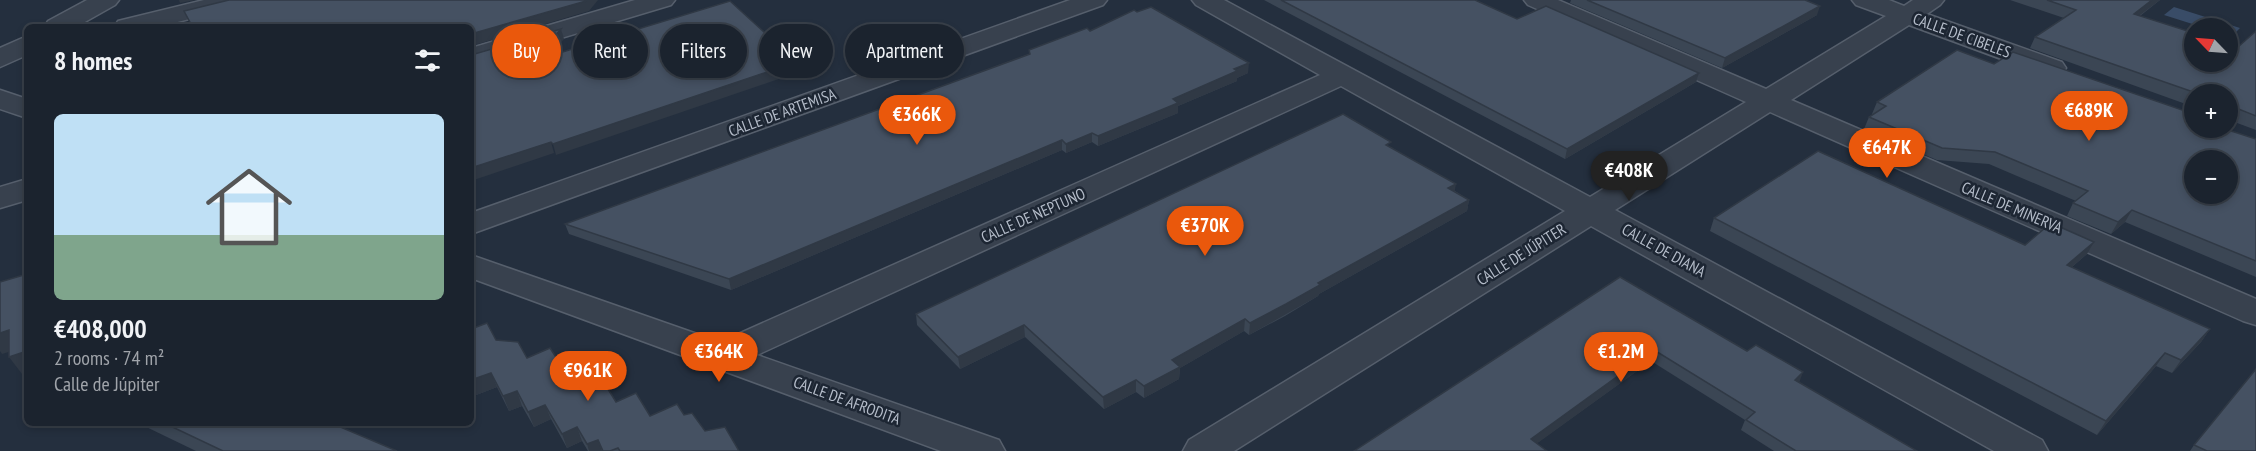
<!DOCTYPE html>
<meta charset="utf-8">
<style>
:root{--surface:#1b232e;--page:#282f3a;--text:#f1f3f6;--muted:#a0a4aa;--line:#39404a;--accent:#ea580c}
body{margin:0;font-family:"PT Sans Narrow",sans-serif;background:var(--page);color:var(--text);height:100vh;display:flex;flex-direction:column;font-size:22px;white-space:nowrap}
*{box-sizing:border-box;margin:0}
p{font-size:20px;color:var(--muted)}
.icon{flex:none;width:33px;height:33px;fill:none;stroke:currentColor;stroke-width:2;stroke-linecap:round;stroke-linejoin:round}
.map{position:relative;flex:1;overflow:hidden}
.details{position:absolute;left:24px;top:24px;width:450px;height:402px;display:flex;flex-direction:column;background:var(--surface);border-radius:9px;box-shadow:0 3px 9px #0003,0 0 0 2px var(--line)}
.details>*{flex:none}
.guide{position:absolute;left:492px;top:24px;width:570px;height:54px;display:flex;gap:12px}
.needle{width:39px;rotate:295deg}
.fabs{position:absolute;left:2184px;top:18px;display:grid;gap:12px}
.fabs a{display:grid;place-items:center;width:54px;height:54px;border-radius:50%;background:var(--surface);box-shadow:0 3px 9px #0003,0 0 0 2px var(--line);font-size:30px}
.price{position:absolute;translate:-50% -51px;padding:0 14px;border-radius:21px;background:var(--accent);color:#fff;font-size:20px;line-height:39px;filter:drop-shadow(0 2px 3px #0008)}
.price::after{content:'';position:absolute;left:50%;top:36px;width:18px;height:14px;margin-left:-9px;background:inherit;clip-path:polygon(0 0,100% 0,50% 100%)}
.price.current{background:#222;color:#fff}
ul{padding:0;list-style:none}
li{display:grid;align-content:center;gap:12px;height:318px;padding:0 30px}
li span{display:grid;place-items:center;height:186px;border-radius:9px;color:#555}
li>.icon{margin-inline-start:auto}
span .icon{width:108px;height:108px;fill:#fffc;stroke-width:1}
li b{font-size:26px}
h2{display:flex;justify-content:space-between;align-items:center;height:72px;padding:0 30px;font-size:26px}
.pill{padding:0 21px;border-radius:27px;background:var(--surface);box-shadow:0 3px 9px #0003,0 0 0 2px var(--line);font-size:21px;line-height:54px}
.pill.current{background:var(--accent);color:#fff}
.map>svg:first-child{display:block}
</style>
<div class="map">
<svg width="2256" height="451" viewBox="0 0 2256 451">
<rect width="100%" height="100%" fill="#242f3e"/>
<polygon fill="#394c67" points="2174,7 2240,28 2231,37 2228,36 2228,28 2205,28 2164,15"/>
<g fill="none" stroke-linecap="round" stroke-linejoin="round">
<defs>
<g id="minor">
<polygon points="87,0 119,0 115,5 76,27 44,27 48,21"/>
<polygon points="204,0 248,0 244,5 158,27 114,27 118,21"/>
<polygon points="635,0 675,0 671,5 471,65 471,48"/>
<polygon points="1070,0 1107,0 1103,5 471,234 471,213"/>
<polygon points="1192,0 1224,0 1590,197 1746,102 1528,5 1524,0 1558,0 1766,89 1886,16 1856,5 1852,0 1889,0 1904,6 1913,0 1944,0 1940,5 1927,14 2062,62 2066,68 2062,74 2052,76 2042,74 1909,25 1791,100 2256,299 2256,325 2243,321 1770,112 1615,210 2042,440 2048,451 1994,451 1591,226 1234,451 1183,451 1189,440 1565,211 1341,86 757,355 999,440 1005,451 941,451 471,278 471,255 720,342 1320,75 1196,5"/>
<polygon points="27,36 27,55 0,67 0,48"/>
<polygon points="0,90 27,99 27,118 0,109"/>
<polygon points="27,179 27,200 0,208 0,187"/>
</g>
</defs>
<use href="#minor" stroke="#565f6c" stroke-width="3"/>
<use href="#minor" fill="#38414e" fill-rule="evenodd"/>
</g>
<g fill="#3b4654">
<polygon points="1264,0 1475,0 1517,19 1699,73 1696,82 1565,159"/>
<polygon points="1571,0 1805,0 1817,15 1722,68 1570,3"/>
<polygon points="2010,0 2160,0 2140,16 2238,47 2256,31 2256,130 2229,120 2228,123 2228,94 2194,94 2194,107 2030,48 2035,37 2064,18"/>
<polygon points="1090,31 1248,73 1237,78 1237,81 1178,106 1178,113 1098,146 1092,142 1066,153 1062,150 731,290 569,234 565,224 1029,54 1029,50"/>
<polygon points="1994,64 2194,128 2256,139 2256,277 2125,222 2111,234 2067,216 2073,203 2076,201 1989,164 1937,160 1864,129 1869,117 1873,114 1872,114 1877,102"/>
<polygon points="1391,147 1455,191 1469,200 1467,211 1319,294 1318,296 1285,316 1249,335 1244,331 1180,368 1179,379 1144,398 1136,392 1104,409 1025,337 960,369 917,325 916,314"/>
<polygon points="1714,218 2025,245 2087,254 2072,267 2210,329 2201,342 2172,373 2156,366 2097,435 1710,231"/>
<polygon points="1620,277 1799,382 1917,451 1774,451 1741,430 1745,420 1651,361 1537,443 1354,451"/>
<polygon points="471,329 496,340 527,358 563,368 594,385 616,402 650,416 684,415 705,431 739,451 588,451 582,441 567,448 551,419 534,427 522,406 509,411 497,387 471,397"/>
<polygon points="138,423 331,423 397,451 196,451"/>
<polygon points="2194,445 2256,451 2190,451"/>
</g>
<g fill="#303945">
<polygon points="179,0 195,0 180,3"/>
<polygon points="587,0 598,0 589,11 471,46 471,34"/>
<polygon points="2152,0 2160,0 2128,24 2134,14"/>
<polygon points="1820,6 1817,15 1722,68 1725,58"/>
<polygon points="561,29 564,39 536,71 533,61"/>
<polygon points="797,62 799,72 556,155 553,144"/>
<polygon points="1249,63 1248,73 1237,78 1237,81 1178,106 1178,113 1098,146 1098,136 1173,99"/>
<polygon points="1699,73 1696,82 1565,159 1567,149"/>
<polygon points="1092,133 1092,142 1066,153 1066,144"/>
<polygon points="1062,140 1062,150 731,290 729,279"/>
<polygon points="551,142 554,153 471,181 471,168"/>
<polygon points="1456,184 1454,195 1448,188"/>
<polygon points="1469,200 1467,211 1319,294 1318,296 1249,335 1250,323 1318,283"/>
<polygon points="2132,210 2125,222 2111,234 2118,222"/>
<polygon points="2094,242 2087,254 2060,277 2067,265"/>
<polygon points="1245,319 1244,331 1180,368 1179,379 1144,398 1144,386 1172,360"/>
<polygon points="1024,325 1025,337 960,369 958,357"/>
<polygon points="2210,329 2201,342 2172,373 2181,360"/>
<polygon points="9,330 21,348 2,354 0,351 0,333"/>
<polygon points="1654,350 1651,361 1528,450 1531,439"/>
<polygon points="27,351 27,373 22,374 9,357"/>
<polygon points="2165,353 2156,366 2097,435 2106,421"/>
<polygon points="1803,372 1799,383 1795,380"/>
<polygon points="491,373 497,387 471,397 471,380"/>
<polygon points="1136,380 1136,392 1104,409 1103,397"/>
<polygon points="517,391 522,406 509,411 503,396"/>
<polygon points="545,405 551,419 534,427 528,412"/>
<polygon points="577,427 582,441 567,448 562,434"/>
<polygon points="598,440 602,451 589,451 587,444"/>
</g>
<g fill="#455162" stroke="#303945" stroke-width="1.5" fill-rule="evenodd">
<polygon points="229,0 587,0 586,1 471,34 471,27 188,27 192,26 184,11"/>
<polygon points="1281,0 1475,0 1517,19 1546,6 1699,73 1567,149"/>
<polygon points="1587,0 1805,0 1820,6 1725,58"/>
<polygon points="2047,0 2152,0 2134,14 2194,33 2194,62 2228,62 2228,44 2238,47 2256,31 2256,116 2236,108 2233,114 2228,114 2228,94 2199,94 2035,37 2076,10"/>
<polygon points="730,1 797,62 553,144 551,142 471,168 471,55 561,29 533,61"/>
<polygon points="1151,7 1249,63 1234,69 1237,71 1173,99 1178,103 1098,136 1092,133 1066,144 1062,140 729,279 565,224 1030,54 1029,50 1087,28 1090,31 1134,10 1137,12"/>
<path d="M 1957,50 L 1994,64 L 2013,52 L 2194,114 L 2194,128 L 2222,128 L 2256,139 L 2256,261 L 2132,210 L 2118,222 L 2073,203 L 2088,191 L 1995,152 L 1942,148 L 1869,117 L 1886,106 L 1877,102 ZM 2194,160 L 2228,160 L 2228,194 L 2194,194 Z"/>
<polygon points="1343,114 1391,142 1386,145 1456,184 1448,188 1469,200 1318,283 1320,285 1286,304 1250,323 1245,319 1172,360 1180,367 1144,386 1136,380 1103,397 1024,325 958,357 916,314"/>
<polygon points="1818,151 2025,245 2051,223 2094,242 2067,265 2210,329 2181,360 2165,353 2106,421 1714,218"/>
<polygon points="27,274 27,351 9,357 9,330 0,333 0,282"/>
<polygon points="1620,277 1747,351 1756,345 1803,372 1795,380 1917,451 1796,451 1746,420 1755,412 1654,350 1531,439 1547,451 1354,451"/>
<polygon points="487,323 496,340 518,342 527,358 550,348 563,368 569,365 584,368 594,385 603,381 616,402 636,393 650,416 677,404 684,415 692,413 705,431 725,427 739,451 620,451 618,448 610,451 603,451 598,440 587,444 577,427 562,434 545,405 528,412 517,391 503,396 491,373 471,380 471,329"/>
<polygon points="2256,369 2256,451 2207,451 2194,445"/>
<polygon points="164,423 331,423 397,451 223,451"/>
</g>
<g text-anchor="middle" stroke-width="5" stroke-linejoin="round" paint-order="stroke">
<g font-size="16" fill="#b4bcc9" stroke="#1d2633">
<text transform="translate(1962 35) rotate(20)" y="6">CALLE DE CIBELES</text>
<text transform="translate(782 112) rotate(-20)" y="6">CALLE DE ARTEMISA</text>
<text transform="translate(2012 207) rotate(23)" y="6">CALLE DE MINERVA</text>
<text transform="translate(1033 215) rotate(-24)" y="6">CALLE DE NEPTUNO</text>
<text transform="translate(1664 250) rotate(29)" y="6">CALLE DE DIANA</text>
<text transform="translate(1521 254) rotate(-32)" y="6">CALLE DE JÚPITER</text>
<text transform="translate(847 400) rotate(20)" y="6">CALLE DE AFRODITA</text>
</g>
</g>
</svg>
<div class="fabs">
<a><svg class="needle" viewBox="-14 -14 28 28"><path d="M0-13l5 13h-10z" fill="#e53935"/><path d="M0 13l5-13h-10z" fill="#a0a4aa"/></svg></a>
<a>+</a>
<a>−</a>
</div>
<b class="price" style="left:2089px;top:142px">€689K</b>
<b class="price" style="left:917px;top:146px">€366K</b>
<b class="price" style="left:1887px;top:179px">€647K</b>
<b class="price current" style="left:1629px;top:202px">€408K</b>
<b class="price" style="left:1205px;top:257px">€370K</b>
<b class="price" style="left:719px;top:383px">€364K</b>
<b class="price" style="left:1621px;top:383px">€1.2M</b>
<b class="price" style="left:588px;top:402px">€961K</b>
<div class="guide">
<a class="pill current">Buy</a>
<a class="pill">Rent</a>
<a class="pill">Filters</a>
<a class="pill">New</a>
<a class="pill">Apartment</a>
</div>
<section class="details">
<h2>8 homes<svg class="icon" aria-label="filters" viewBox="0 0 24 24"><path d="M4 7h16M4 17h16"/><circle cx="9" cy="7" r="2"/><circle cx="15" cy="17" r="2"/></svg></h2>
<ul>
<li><span style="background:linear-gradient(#bfe0f5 65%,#7fa58c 0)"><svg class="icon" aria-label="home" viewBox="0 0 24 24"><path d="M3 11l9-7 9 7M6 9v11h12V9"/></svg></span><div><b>€408,000</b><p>2 rooms · 74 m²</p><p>Calle de Júpiter</p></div></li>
</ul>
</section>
</div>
